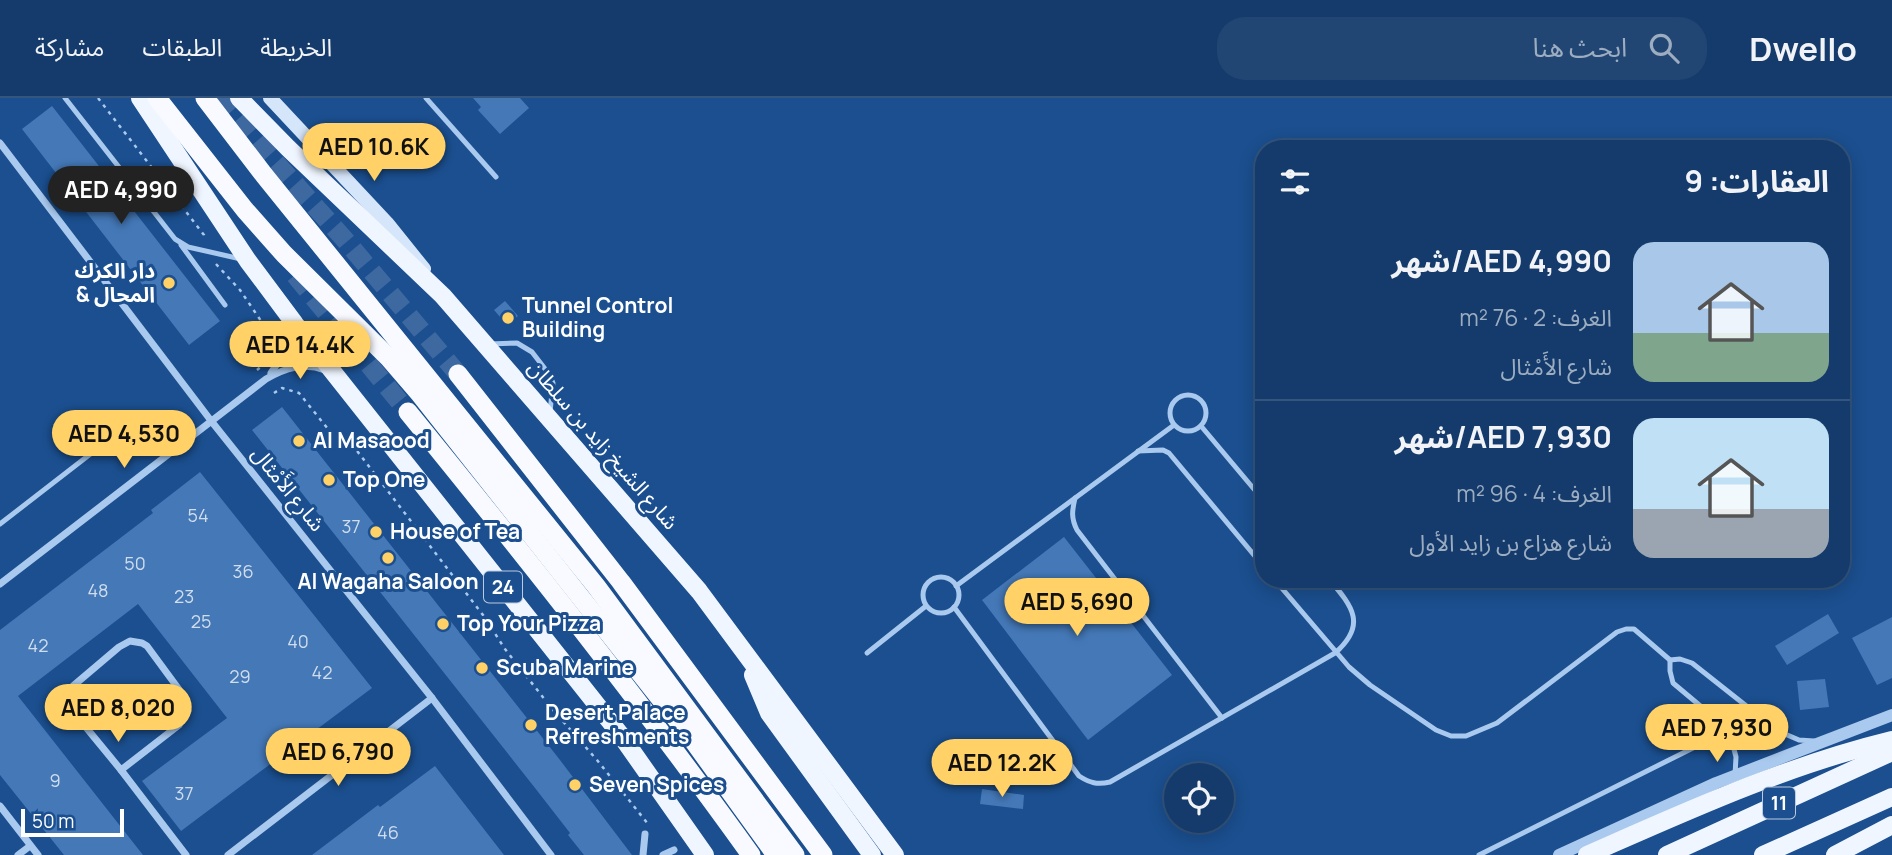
<!DOCTYPE html>
<html lang="ar">
<meta charset="utf-8">
<style>
:root{--surface:#143b6b;--page:#214673;--text:#f1f3f6;--muted:#9dadc1;--line:#33557e;--accent:#ffd166}
body{margin:0;font-family:Manrope,"Noto Sans Arabic",sans-serif;background:var(--page);color:var(--text);direction:rtl;height:100vh;display:flex;flex-direction:column;font-size:26px;white-space:nowrap}
*{box-sizing:border-box;margin:0}
p{font-size:23px;color:var(--muted)}
.icon{flex:none;width:38px;height:38px;fill:none;stroke:currentColor;stroke-width:2;stroke-linecap:round;stroke-linejoin:round}
.map{position:relative;flex:1;overflow:hidden;direction:ltr}
.drawer{position:absolute;left:1255px;top:42px;width:595px;height:448px;display:flex;flex-direction:column;background:var(--surface);border-radius:28px;box-shadow:0 4px 18px #0003,0 0 0 2px var(--line);direction:rtl}
.drawer>*{flex:none}
.controls{position:absolute;left:1164px;top:665px;display:grid;gap:14px}
.controls a{display:grid;place-items:center;width:70px;height:70px;border-radius:50%;background:var(--surface);box-shadow:0 4px 18px #0003,0 0 0 2px var(--line);font-size:35px}
.scale{position:absolute;left:21px;bottom:18px;width:103px;box-sizing:border-box;padding-left:7px;border:4px solid #fff;border-top:0;font-size:19px;line-height:24px;white-space:nowrap;color:#fff;-webkit-text-stroke:5px #1b4f8f;paint-order:stroke}
.price{position:absolute;translate:-50% -60px;padding:0 16px;border-radius:24px;background:var(--accent);color:#111;font-size:23px;line-height:46px;filter:drop-shadow(0 2px 4px #0008)}
.price::after{content:'';position:absolute;left:50%;top:42px;width:21px;height:16px;margin-left:-10px;background:inherit;clip-path:polygon(0 0,100% 0,50% 100%)}
.price.on{background:#222;color:#fff}
ul{padding:0;list-style:none}
li{display:flex;align-items:center;gap:21px;height:175px;padding:0 21px}
li+li{border-top:2px solid var(--line)}
li span{display:grid;place-items:center;flex:none;width:196px;height:140px;border-radius:21px;color:#555}
li>.icon{margin-inline-start:auto}
span .icon{width:84px;height:84px;fill:#fffc;stroke-width:1}
li b{font-size:30px}
h2{display:flex;justify-content:space-between;align-items:center;height:84px;padding:0 21px;font-size:30px}
header{display:flex;align-items:center;gap:42px;box-sizing:border-box;height:98px;padding:0 35px;background:var(--surface);border-bottom:2px solid var(--line)}
header strong{font-size:33px}
nav{display:flex;gap:38px;margin-inline-start:auto;font-size:24px}
.search{width:490px;height:63px;background:var(--page);display:flex;align-items:center;gap:18px;box-sizing:border-box;padding:0 24px;border-radius:28px;color:var(--muted);font-size:26px}
.map>svg:first-child{display:block}
</style>
<header>
<strong>Dwello</strong>
<div class="search"><svg class="icon" aria-label="search" viewBox="0 0 24 24"><circle cx="10" cy="10" r="6"/><path d="M15 15l6 6"/></svg>ابحث هنا</div>
<nav><a>الخريطة</a><a>الطبقات</a><a>مشاركة</a></nav>
</header>
<div class="map">
<svg width="1892" height="757" viewBox="0 0 1892 757">
<rect width="100%" height="100%" fill="#1b4f8f"/>
<g fill="#4478b7">
<polygon points="473,0 520,0 529,10 500,36 478,12 481,9"/>
<polygon points="52,8 220,223 189,247 22,31"/>
<polygon points="505,203 518,218 507,227 494,212"/>
<polygon points="282,309 560,662 632,757 584,757 568,737 570,735 535,690 252,332"/>
<polygon points="200,374 372,590 181,733 142,683 227,620 138,506 18,598 143,757 64,757 0,677 0,532 153,415 151,412"/>
<polygon points="1064,439 1172,577 1088,642 982,502"/>
<polygon points="1828,516 1839,535 1787,567 1775,548"/>
<polygon points="1892,519 1892,580 1877,587 1852,540"/>
<polygon points="1825,581 1829,609 1800,612 1797,583"/>
<polygon points="435,668 504,757 312,757 378,707 380,709"/>
<polygon points="982,691 1024,697 1023,711 980,706"/>
</g>
<g fill="none" stroke-linecap="round" stroke-linejoin="round">
<g stroke="#3d69a0" stroke-width="19" stroke-dasharray="19 10" stroke-linecap="butt">
<polyline points="218,0 346,143 458,276"/>
<polyline points="295,177 408,314"/>
</g>
<g stroke="#a9c9ee" stroke-width="2.5" stroke-dasharray="3.5 5" stroke-linecap="butt">
<polyline points="98,0 204,137 205,142"/>
<polyline points="216,166 240,192 274,242 275,248"/>
<polyline points="257,272 265,265"/>
<polyline points="274,295 282,290 299,295 332,336 354,349 483,517 505,551 553,612 597,662 648,726"/>
</g>
<g stroke="#a9c9ee" stroke-width="5">
<polyline points="65,0 175,141 188,149 241,161"/>
<polyline points="426,0 496,79"/>
<polyline points="181,147 225,207"/>
<polyline points="489,246 517,245 532,254 549,276 553,285 550,314"/>
<circle cx="1188" cy="315" r="18"/>
<polyline points="1201,328 1264,403"/>
<polyline points="1138,353 1163,352 1169,355 1264,469"/>
<path d="M 1075,400 C 1072,413 1071,420 1077,432 L 1222,620"/>
<path d="M 0,426 L 102,347 C 127,338 145,341 165,358"/>
<circle cx="941" cy="497" r="18"/>
<polyline points="1274,481 1349,569 1370,587 1436,632 1451,638 1466,638 1497,625 1617,534 1626,531 1634,531 1670,562 1680,561 1692,565 1778,633 1799,642 1814,643"/>
<polyline points="956,488 1174,327"/>
<path d="M 954,509 L 1079,678 C 1090,685 1097,687 1110,684 L 1335,555 C 1367,527 1353,509 1329,481"/>
<polyline points="867,555 926,508"/>
<polyline points="1670,562 1670,573 1673,585 1729,632 1736,659 1735,677"/>
<polyline points="1479,757 1729,632 1741,623 1761,618"/>
</g>
<g stroke="#a9c9ee" stroke-width="7">
<polyline points="0,45 212,324 432,600 551,757"/>
<polyline points="271,275 288,250 294,230"/>
<path d="M 0,486 L 266,281 C 285,270 304,264 325,272"/>
<polygon points="130,543 142,545 147,548 186,601 188,613 179,627 121,672 75,616 69,602 73,588 119,549"/>
<polyline points="121,672 186,757"/>
<polyline points="0,708 38,757"/>
<polyline points="18,757 30,748"/>
<polyline points="228,757 432,600"/>
<polyline points="643,757 645,736"/>
<polyline points="663,757 674,752"/>
</g>
<polyline stroke="#a9c9ee" stroke-width="12" points="1559,757 1716,685 1892,617"/>
<polyline stroke="#d6e6fa" stroke-width="14" points="270,0 387,125 424,171"/>
<g stroke="#f0f6ff" stroke-width="18">
<polyline points="140,0 248,163 295,226 620,636 705,757"/>
<polyline points="239,0 288,50 443,198 699,493 895,757"/>
<polyline points="753,577 769,615 872,757"/>
<path d="M 1587,757 C 1687,713 1785,668 1892,642"/>
<polyline points="1667,757 1892,654"/>
<polyline points="1763,757 1892,699"/>
<polyline points="1835,757 1892,727"/>
</g>
<g stroke="#f8faff" stroke-width="19">
<polyline points="157,0 245,112 284,156 389,260 420,296 690,638 776,757"/>
<polyline points="205,0 264,77 596,488 795,757"/>
<polyline points="458,276 621,484 823,757"/>
<path d="M 408,314 C 526,459 642,605 751,757"/>
</g>
</g>
<g fill="#ffd166" stroke="#1b4f8f" stroke-width="2.5">
<circle cx="169" cy="185" r="7"/>
<circle cx="508" cy="220" r="7"/>
<circle cx="299" cy="343" r="7"/>
<circle cx="329" cy="382" r="7"/>
<circle cx="376" cy="434" r="7"/>
<circle cx="388" cy="460" r="7"/>
<circle cx="443" cy="526" r="7"/>
<circle cx="482" cy="570" r="7"/>
<circle cx="531" cy="627" r="7"/>
<circle cx="575" cy="687" r="7"/>
</g>
<g text-anchor="middle" stroke-width="6" stroke-linejoin="round" paint-order="stroke">
<g font-size="18" fill="#d0dded">
<text x="198" y="424">54</text>
<text x="351" y="435">37</text>
<text x="135" y="472">50</text>
<text x="243" y="480">36</text>
<text x="98" y="499">48</text>
<text x="184" y="505">23</text>
<text x="201" y="530">25</text>
<text x="298" y="550">40</text>
<text x="38" y="554">42</text>
<text x="322" y="581">42</text>
<text x="240" y="585">29</text>
<text x="55" y="689">9</text>
<text x="184" y="702">37</text>
<text x="388" y="741">46</text>
</g>
<g fill="#1b4f8f" stroke="#bbcadd" stroke-width="2">
<rect x="484" y="473.5" width="38" height="31" rx="5"/>
<rect x="1763" y="689.5" width="32" height="31" rx="5"/>
</g>
<g font-size="19" font-weight="bold" fill="#fff">
<text x="503" y="496">24</text>
<text x="1779" y="712">11</text>
</g>
<g font-size="21" font-weight="bold" fill="#fff" stroke="#1b4f8f" text-anchor="start">
<text x="155" y="180" text-anchor="end">دار الكرك<tspan x="155" dy="24">&amp; المحال</tspan></text>
<text x="522" y="215">Tunnel Control<tspan x="522" dy="24">Building</tspan></text>
<text x="313" y="350">Al Masaood</text>
<text x="343" y="389">Top One</text>
<text x="390" y="441">House of Tea</text>
<text x="388" y="491" text-anchor="middle">Al Wagaha Saloon</text>
<text x="457" y="533">Top Your Pizza</text>
<text x="496" y="577">Scuba Marine</text>
<text x="545" y="622">Desert Palace<tspan x="545" dy="24">Refreshments</tspan></text>
<text x="589" y="694">Seven Spices</text>
</g>
<g font-size="21" fill="#fff" stroke="#1b4f8f">
<text transform="translate(603 347) rotate(49)" y="7">شارع الشيخ زايد بن سلطان</text>
<text transform="translate(288 391) rotate(51)" y="7">شارع الأَمْثال</text>
</g>
</g>
</svg>
<div class="controls">
<a><svg class="icon" aria-label="locate" viewBox="0 0 24 24"><circle cx="12" cy="12" r="6"/><path d="M12 2v4M12 18v4M2 12h4M18 12h4"/></svg></a>
</div>
<div class="scale">50 m</div>
<b class="price" style="left:374px;top:85px">AED 10.6K</b>
<b class="price on" style="left:121px;top:128px">AED 4,990</b>
<b class="price" style="left:300px;top:283px">AED 14.4K</b>
<b class="price" style="left:124px;top:372px">AED 4,530</b>
<b class="price" style="left:1077px;top:540px">AED 5,690</b>
<b class="price" style="left:118px;top:646px">AED 8,020</b>
<b class="price" style="left:1717px;top:666px">AED 7,930</b>
<b class="price" style="left:338px;top:690px">AED 6,790</b>
<b class="price" style="left:1002px;top:701px">AED 12.2K</b>
<section class="drawer">
<h2>العقارات: 9<svg class="icon" aria-label="filters" viewBox="0 0 24 24"><path d="M4 7h16M4 17h16"/><circle cx="9" cy="7" r="2"/><circle cx="15" cy="17" r="2"/></svg></h2>
<ul>
<li><span style="background:linear-gradient(#a9c7e8 65%,#7fa58c 0)"><svg class="icon" aria-label="home" viewBox="0 0 24 24"><path d="M3 11l9-7 9 7M6 9v11h12V9"/></svg></span><div><b>AED 4,990/شهر</b><p>الغرف: 2 · 76 m²</p><p>شارع الأَمْثال</p></div></li>
<li><span style="background:linear-gradient(#bfe0f5 65%,#9aa5b1 0)"><svg class="icon" aria-label="home" viewBox="0 0 24 24"><path d="M3 11l9-7 9 7M6 9v11h12V9"/></svg></span><div><b>AED 7,930/شهر</b><p>الغرف: 4 · 96 m²</p><p>شارع هزاع بن زايد الأول</p></div></li>
</ul>
</section>
</div>
